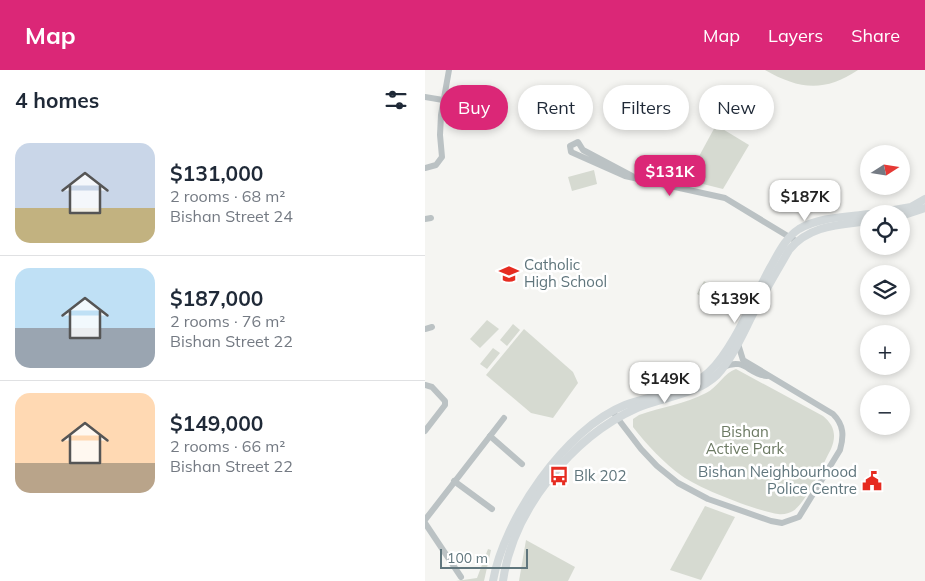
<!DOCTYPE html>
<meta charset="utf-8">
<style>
:root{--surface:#fff;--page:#f6f6f7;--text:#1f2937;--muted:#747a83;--line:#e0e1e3;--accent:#db2777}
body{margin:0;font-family:Mulish,sans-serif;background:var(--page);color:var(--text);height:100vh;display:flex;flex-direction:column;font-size:19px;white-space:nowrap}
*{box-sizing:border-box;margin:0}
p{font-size:16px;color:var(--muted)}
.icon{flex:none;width:28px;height:28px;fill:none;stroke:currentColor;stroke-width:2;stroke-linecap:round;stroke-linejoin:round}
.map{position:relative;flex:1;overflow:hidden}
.side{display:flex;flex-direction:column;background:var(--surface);width:425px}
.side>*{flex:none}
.top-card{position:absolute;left:15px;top:15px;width:410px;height:45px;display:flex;gap:10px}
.needle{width:32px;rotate:78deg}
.tools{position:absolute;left:435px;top:75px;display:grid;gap:10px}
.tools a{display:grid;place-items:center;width:50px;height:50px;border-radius:50%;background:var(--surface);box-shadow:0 2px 8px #0003;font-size:25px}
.scale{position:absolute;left:15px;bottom:12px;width:88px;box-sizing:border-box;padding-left:5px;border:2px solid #60767d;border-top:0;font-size:14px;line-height:18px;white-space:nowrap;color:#60767d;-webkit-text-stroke:4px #fff;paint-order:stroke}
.price{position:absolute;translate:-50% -42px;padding:0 11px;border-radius:10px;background:#fff;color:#222;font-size:16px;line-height:32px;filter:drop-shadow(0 1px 2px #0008)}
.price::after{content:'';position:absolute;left:50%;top:30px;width:15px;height:11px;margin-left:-8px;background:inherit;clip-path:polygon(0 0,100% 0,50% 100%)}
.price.active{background:var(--accent);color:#fff}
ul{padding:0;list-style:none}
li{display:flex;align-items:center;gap:15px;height:125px;padding:0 15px}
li+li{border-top:1px solid var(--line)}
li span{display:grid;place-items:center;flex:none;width:140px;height:100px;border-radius:15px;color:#555}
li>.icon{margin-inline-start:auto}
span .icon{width:60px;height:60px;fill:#fffc;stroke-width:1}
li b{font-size:21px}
h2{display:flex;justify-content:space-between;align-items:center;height:60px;padding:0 15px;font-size:21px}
.pill{padding:0 18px;border-radius:22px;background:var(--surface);box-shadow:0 2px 8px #0003;font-size:18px;line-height:45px}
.pill.active{background:var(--accent);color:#fff}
header{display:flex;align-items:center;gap:30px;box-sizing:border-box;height:70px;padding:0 25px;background:var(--accent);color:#fff}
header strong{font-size:24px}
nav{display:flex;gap:28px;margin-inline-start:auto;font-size:18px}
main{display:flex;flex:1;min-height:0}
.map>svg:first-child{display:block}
</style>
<header>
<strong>Map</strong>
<nav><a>Map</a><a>Layers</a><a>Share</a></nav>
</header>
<main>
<section class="side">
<h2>4 homes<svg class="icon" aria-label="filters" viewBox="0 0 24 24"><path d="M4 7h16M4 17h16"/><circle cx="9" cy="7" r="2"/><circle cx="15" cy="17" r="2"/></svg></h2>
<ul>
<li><span style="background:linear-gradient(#c9d6e8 65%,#c2b280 0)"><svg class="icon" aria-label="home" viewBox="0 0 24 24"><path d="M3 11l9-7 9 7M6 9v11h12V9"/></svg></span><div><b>$131,000</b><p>2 rooms · 68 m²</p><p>Bishan Street 24</p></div></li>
<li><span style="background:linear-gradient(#bfe0f5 60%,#9aa5b1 0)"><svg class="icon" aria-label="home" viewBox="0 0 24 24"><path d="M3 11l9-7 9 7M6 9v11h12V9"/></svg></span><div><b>$187,000</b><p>2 rooms · 76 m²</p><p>Bishan Street 22</p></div></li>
<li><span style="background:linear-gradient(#ffd9b3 70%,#b9a48a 0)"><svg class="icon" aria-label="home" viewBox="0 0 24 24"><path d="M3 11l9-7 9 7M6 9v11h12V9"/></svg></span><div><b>$149,000</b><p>2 rooms · 66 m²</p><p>Bishan Street 22</p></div></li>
</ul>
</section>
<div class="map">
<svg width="500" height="511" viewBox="0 0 500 511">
<rect width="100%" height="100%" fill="#f5f5f2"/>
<g fill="#d6dad1">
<path d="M 340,0 L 433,0 C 399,23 373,19 340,0 Z"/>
<path d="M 220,28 C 231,37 235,45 232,59 L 222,49 L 219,41 L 224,35 Z"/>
<polygon points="291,55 324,75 298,119 266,111 266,101"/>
<polygon points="169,100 172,114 147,121 143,107"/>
<polygon points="279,211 308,228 311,232 310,238 301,240 272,224"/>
<polygon points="62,250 74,259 55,278 45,269"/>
<polygon points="88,254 95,260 82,276 75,270"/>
<polygon points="99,259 148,302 153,313 128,348 106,343 61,305"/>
<polygon points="68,278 75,283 62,299 55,294"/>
<path d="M 311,299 L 398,346 C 409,355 412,365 406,379 C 398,394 382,432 368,441 C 364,443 359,445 353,444 C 332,441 275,419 257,406 C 239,393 222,375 208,357 L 208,349 L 214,345 C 236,337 260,334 281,323 C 292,318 300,302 311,299 Z"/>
<polygon points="280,436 310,447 276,510 245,500"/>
<polygon points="101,470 150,497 143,511 94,511"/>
<polygon points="63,479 66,480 59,511 31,511 52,508"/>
</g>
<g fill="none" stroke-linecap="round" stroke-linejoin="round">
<g stroke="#bbc2c4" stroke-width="6">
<polyline points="0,27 18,30"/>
<polyline points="0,98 11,95 17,87 15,65 16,45 24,0"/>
<polyline points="207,106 158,80 153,72 145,76 146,82 200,106 300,128 371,171"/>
<polyline points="0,149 6,148"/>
<polyline points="0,259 7,257"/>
<path d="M 298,297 C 321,287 322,304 342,306"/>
<polyline points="0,315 7,317 20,331 20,335 0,361"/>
<path d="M 190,345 L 216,379 L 232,396 L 253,413 L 283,429 L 346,451 L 357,453 L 374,447 L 415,380 C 419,366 419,355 408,344 L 318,290 L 313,274"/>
<polyline points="65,366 97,394"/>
<polyline points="29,411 67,439"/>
<polyline points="0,450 79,348"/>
<polyline points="0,453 36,507"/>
</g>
<g stroke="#d2d8da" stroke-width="8">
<polyline points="446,144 486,137 500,129"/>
<polyline points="476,146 500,138"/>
<path d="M 68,511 C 79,449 140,359 200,335 C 226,325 263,322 284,302 C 309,278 328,229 345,198 C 353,184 360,168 374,159 C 394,147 421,147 444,144"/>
<path d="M 78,511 C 88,440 147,367 212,338 C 238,327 271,325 292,305 C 306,290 316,268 325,250 C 337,226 351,203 364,180 C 384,155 414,155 444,151"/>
</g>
</g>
<defs>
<symbol id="school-bare" viewBox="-9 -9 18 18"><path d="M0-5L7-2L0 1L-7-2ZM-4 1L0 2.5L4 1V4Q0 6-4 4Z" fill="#e62c21" stroke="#fff" stroke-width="2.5" paint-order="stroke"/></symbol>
<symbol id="bus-bare" viewBox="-9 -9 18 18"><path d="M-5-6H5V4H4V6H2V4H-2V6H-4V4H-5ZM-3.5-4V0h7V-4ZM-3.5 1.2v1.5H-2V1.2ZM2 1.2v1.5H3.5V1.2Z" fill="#e62c21" stroke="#fff" stroke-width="2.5" paint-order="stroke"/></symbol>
<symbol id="civic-bare" viewBox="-9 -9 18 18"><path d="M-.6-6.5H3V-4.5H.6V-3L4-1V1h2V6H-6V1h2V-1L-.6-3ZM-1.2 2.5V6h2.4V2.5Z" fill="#e62c21" stroke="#fff" stroke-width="2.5" paint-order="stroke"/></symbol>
</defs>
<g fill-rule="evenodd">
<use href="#school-bare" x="70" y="190" width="28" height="28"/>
<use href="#bus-bare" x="120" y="392" width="28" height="28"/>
<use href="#civic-bare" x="433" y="397" width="28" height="28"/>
</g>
<g text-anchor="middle" stroke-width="5" stroke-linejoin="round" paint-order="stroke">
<g font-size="15" fill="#60767d" stroke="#fff" text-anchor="start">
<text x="99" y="200">Catholic<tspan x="99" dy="17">High School</tspan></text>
<text x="432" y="407" text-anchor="end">Bishan Neighbourhood<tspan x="432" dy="17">Police Centre</tspan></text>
<text x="149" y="411">Blk 202</text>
</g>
<g font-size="15" fill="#6c7a63" stroke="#fff">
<text x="320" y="367">Bishan<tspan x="320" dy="17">Active Park</tspan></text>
</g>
</g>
</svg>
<div class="tools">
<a><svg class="needle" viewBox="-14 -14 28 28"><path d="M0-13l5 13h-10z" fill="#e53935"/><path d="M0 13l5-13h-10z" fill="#747a83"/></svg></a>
<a><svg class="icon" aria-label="locate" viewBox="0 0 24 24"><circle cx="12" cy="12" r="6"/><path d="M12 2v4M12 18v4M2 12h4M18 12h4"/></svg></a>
<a><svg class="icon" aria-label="layers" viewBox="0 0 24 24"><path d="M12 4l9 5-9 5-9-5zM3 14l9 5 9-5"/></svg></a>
<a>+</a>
<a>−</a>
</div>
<div class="scale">100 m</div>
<b class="price active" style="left:245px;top:127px">$131K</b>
<b class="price" style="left:380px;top:152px">$187K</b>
<b class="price" style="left:310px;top:254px">$139K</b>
<b class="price" style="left:240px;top:334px">$149K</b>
<div class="top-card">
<a class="pill active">Buy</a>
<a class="pill">Rent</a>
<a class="pill">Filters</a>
<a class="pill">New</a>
</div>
</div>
</main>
